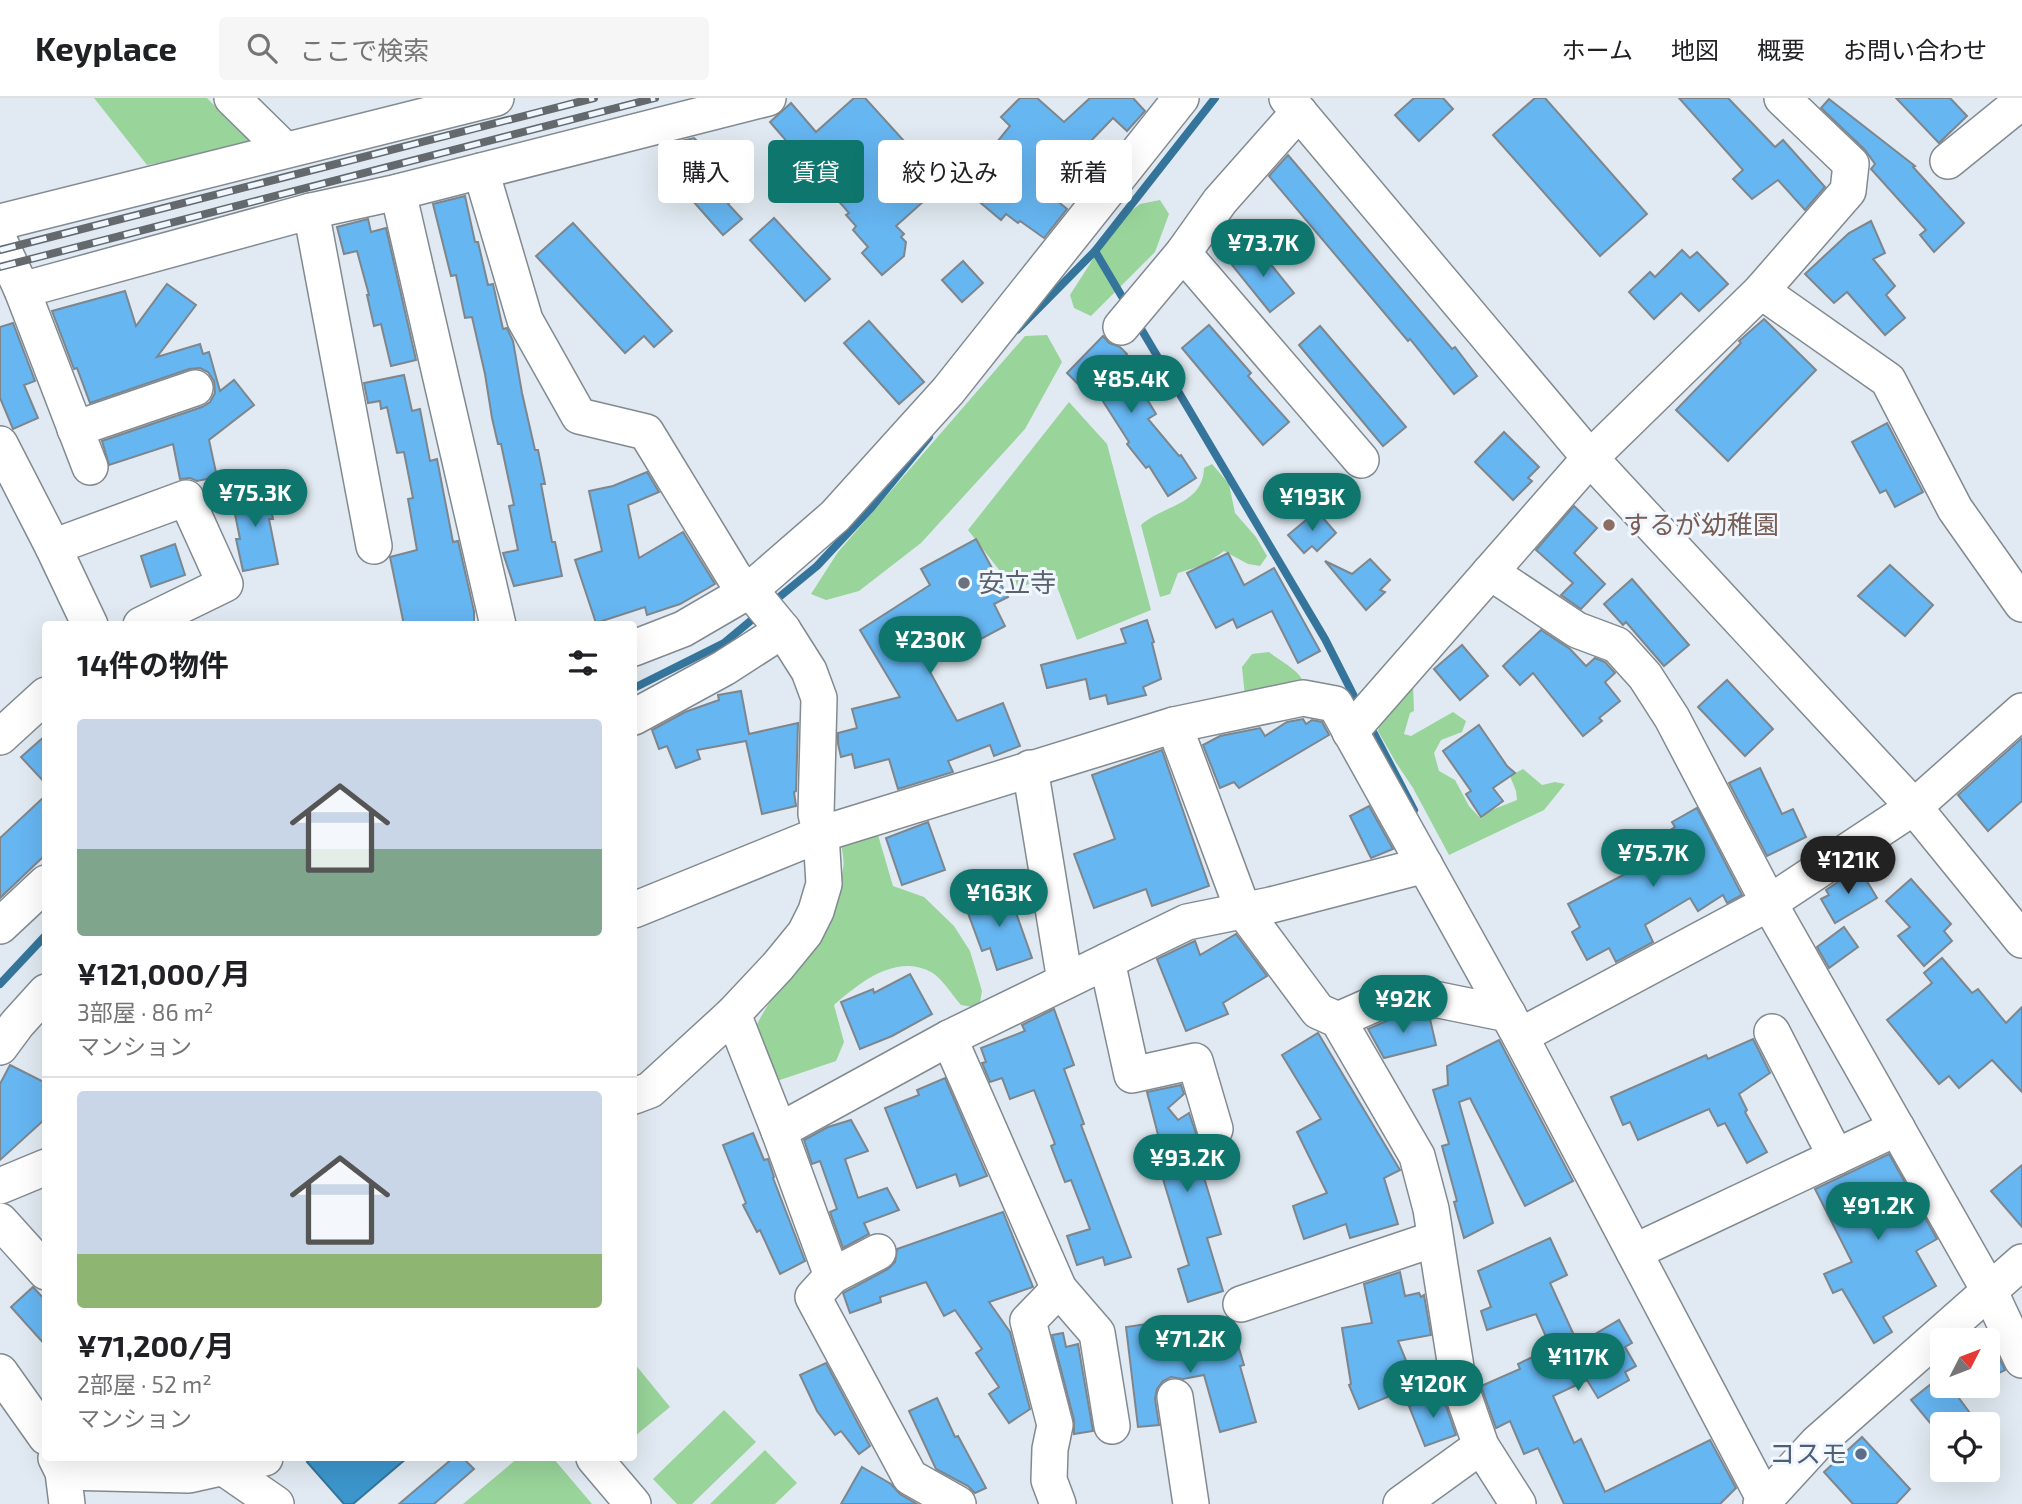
<!DOCTYPE html>
<html lang="ja">
<meta charset="utf-8">
<style>
:root{--surface:#fff;--page:#f6f6f6;--text:#202124;--muted:#757577;--line:#e0e0e0;--accent:#0f766e}
body{margin:0;font-family:"Exo 2","Noto Sans JP",sans-serif;background:var(--page);color:var(--text);height:100vh;display:flex;flex-direction:column;font-size:26px;white-space:nowrap}
*{box-sizing:border-box;margin:0}
p{font-size:23px;color:var(--muted)}
.icon{flex:none;width:38px;height:38px;fill:none;stroke:currentColor;stroke-width:2;stroke-linecap:round;stroke-linejoin:round}
.map{position:relative;flex:1;overflow:hidden}
.drawer{position:absolute;left:42px;top:523px;width:595px;height:840px;display:flex;flex-direction:column;background:var(--surface);border-radius:7px;box-shadow:0 7px 28px #0002}
.drawer>*{flex:none}
.guide{position:absolute;left:658px;top:42px;width:665px;height:63px;display:flex;gap:14px}
.needle{width:46px;rotate:48deg}
.tools{position:absolute;left:1930px;top:1230px;display:grid;gap:14px}
.tools a{display:grid;place-items:center;width:70px;height:70px;border-radius:7px;background:var(--surface);box-shadow:0 7px 28px #0002;font-size:35px}
.price{position:absolute;translate:-50% -60px;padding:0 16px;border-radius:24px;background:var(--accent);color:#fff;font-size:23px;line-height:46px;filter:drop-shadow(0 2px 4px #0008)}
.price::after{content:'';position:absolute;left:50%;top:42px;width:21px;height:16px;margin-left:-10px;background:inherit;clip-path:polygon(0 0,100% 0,50% 100%)}
.price.current{background:#222;color:#fff}
ul{padding:0;list-style:none}
li{display:grid;align-content:center;gap:14px;height:371px;padding:0 35px}
li+li{border-top:2px solid var(--line)}
li span{display:grid;place-items:center;height:217px;border-radius:7px;color:#555}
li>.icon{margin-inline-start:auto}
span .icon{width:126px;height:126px;fill:#fffc;stroke-width:1}
li b{font-size:30px}
h2{display:flex;justify-content:space-between;align-items:center;height:84px;padding:0 35px;font-size:30px}
.chip{padding:0 24px;border-radius:7px;background:var(--surface);box-shadow:0 7px 28px #0002;font-size:24px;line-height:63px}
.chip.current{background:var(--accent);color:#fff}
header{display:flex;align-items:center;gap:42px;box-sizing:border-box;height:98px;padding:0 35px;background:var(--surface);border-bottom:2px solid var(--line)}
header strong{font-size:33px}
nav{display:flex;gap:38px;margin-inline-start:auto;font-size:24px}
.search{width:490px;height:63px;background:var(--page);display:flex;align-items:center;gap:18px;box-sizing:border-box;padding:0 24px;border-radius:7px;color:var(--muted);font-size:26px}
.map>svg:first-child{display:block}
</style>
<header>
<strong>Keyplace</strong>
<div class="search"><svg class="icon" aria-label="search" viewBox="0 0 24 24"><circle cx="10" cy="10" r="6"/><path d="M15 15l6 6"/></svg>ここで検索</div>
<nav><a>ホーム</a><a>地図</a><a>概要</a><a>お問い合わせ</a></nav>
</header>
<div class="map">
<svg width="2022" height="1406" viewBox="0 0 2022 1406">
<rect width="100%" height="100%" fill="#e1eaf2"/>
<g fill="#99d49a">
<polygon points="94,0 207,0 254,48 147,67"/>
<polygon points="1160,102 1169,116 1155,154 1091,218 1074,210 1070,197 1116,125 1140,106"/>
<polygon points="1047,237 1062,264 1025,331 921,445 859,493 826,502 811,496 838,454 1025,238"/>
<polygon points="1069,304 1107,346 1151,512 1077,542 1053,478 1014,491 968,432"/>
<path d="M 1212,366 L 1229,386 L 1235,415 L 1256,439 L 1267,458 L 1260,468 L 1248,466 L 1224,453 L 1204,467 L 1178,475 L 1170,496 L 1160,499 L 1141,427 C 1163,407 1203,407 1204,370 Z"/>
<path d="M 1269,554 C 1280,563 1295,570 1302,581 L 1295,589 L 1245,599 L 1242,569 L 1252,556 Z"/>
<polygon points="1413,586 1414,613 1410,615 1404,636 1411,638 1453,614 1466,623 1462,634 1441,642 1434,655 1439,673 1455,682 1469,708 1481,721 1489,713 1517,702 1516,693 1510,678 1523,671 1542,687 1555,684 1565,686 1544,712 1449,757 1413,690 1395,663 1378,633 1381,620"/>
<path d="M 876,730 L 893,788 L 924,799 L 954,828 L 970,853 L 982,893 L 979,910 L 961,907 C 952,897 942,880 931,874 C 896,855 859,885 834,907 L 844,944 L 836,963 L 777,983 L 754,932 C 780,878 833,833 843,771 C 845,761 841,749 840,739 Z"/>
<polygon points="634,1265 670,1309 635,1338 634,1336"/>
<polygon points="724,1312 756,1344 692,1406 677,1406 653,1381"/>
<polygon points="765,1352 797,1385 775,1406 710,1406"/>
<polygon points="518,1360 553,1360 592,1406 463,1406"/>
</g>
<polygon fill="#3c96cc" stroke="#35759b" stroke-width="2" points="311,1360 407,1360 353,1406 344,1406 307,1364"/>
<g fill="none" stroke-linecap="round" stroke-linejoin="round">
<g stroke="#35759b" stroke-width="8">
<polyline points="1095,153 1127,207"/>
<polyline points="1137,224 1325,541 1360,610"/>
<polyline points="1017,232 1095,153 1215,0"/>
<polyline points="772,505 817,468 871,410 929,339"/>
<polyline points="634,590 724,545 760,515"/>
<polyline points="1368,624 1414,712"/>
<polyline points="0,886 46,837"/>
</g>
</g>
<g fill="#66b6f2" stroke="#7d868d" stroke-width="2">
<polygon points="854,0 865,0 943,86 896,128 904,136 901,139 906,144 904,158 882,177 862,155 868,149 853,132 856,128 846,117 849,115 770,24 791,5 816,34"/>
<polygon points="1020,0 1037,0 1064,24 1090,0 1133,0 1145,13 1127,33 1113,20 1085,49 1095,58 1055,101 1067,111 1044,140 1020,123 1018,125 1006,116 1001,122 952,81 977,52 985,59 1010,28 1001,19"/>
<polygon points="1414,0 1443,0 1453,11 1419,43 1395,17"/>
<polygon points="1535,0 1545,0 1647,116 1600,158 1493,37"/>
<polygon points="1679,0 1728,0 1775,49 1783,42 1825,89 1805,112 1778,82 1752,101 1733,81 1743,72"/>
<polygon points="1896,0 1950,0 1967,18 1939,45"/>
<polygon points="1829,1 1915,68 1913,69 1964,125 1934,154 1920,137 1926,132 1871,71 1875,66 1865,52 1821,10"/>
<polygon points="694,40 719,66 708,76 731,103 728,106 742,121 723,137 692,102 695,99 669,73 680,63 670,51 677,44"/>
<polygon points="1288,57 1452,251 1455,249 1477,278 1454,296 1410,241 1408,243 1269,78"/>
<polygon points="465,98 475,144 478,144 488,187 493,186 503,231 507,230 513,243 522,295 535,352 538,352 545,386 541,386 552,444 555,444 562,478 514,488 503,455 518,452 509,408 514,407 501,346 498,346 492,320 485,276 472,219 465,220 456,177 451,178 433,106"/>
<polygon points="774,120 830,181 805,203 750,142"/>
<polygon points="368,121 371,134 386,130 416,262 391,268 381,226 374,228 367,197 369,197 357,153 344,156 337,129"/>
<polygon points="1871,123 1885,155 1873,161 1895,188 1886,197 1905,220 1885,237 1847,194 1834,205 1805,176 1849,135"/>
<polygon points="573,125 672,233 654,249 644,238 625,255 536,158"/>
<polygon points="1256,148 1294,195 1270,214 1232,167"/>
<polygon points="1682,152 1690,160 1697,154 1728,186 1699,213 1681,195 1654,221 1629,194 1650,174 1655,179"/>
<polygon points="963,163 983,185 962,204 942,182"/>
<polygon points="167,186 196,207 157,259 200,246 203,256 209,254 220,293 234,282 254,307 209,342 217,379 197,383 190,380 180,381 173,346 109,367 102,343 202,309 210,304 215,295 214,283 208,274 200,270 189,271 90,305 77,270 74,271 52,213 125,193 136,228"/>
<polygon points="1764,221 1816,272 1728,363 1676,312 1741,245 1739,243"/>
<polygon points="869,223 924,284 899,306 844,245"/>
<polygon points="13,225 35,283 24,287 38,320 13,331 0,300 0,229"/>
<polygon points="1209,227 1251,275 1248,278 1289,324 1263,347 1182,250"/>
<polygon points="1320,228 1406,329 1383,348 1299,247"/>
<polygon points="1103,238 1109,245 1120,249 1127,256 1115,268 1137,303 1145,298 1156,316 1148,321 1179,358 1181,357 1196,380 1168,398 1149,368 1146,370 1127,346 1129,344 1097,294 1092,300 1067,275"/>
<polygon points="404,277 412,313 420,311 430,363 437,361 453,444 458,443 474,513 474,527 404,527 390,459 417,452 408,401 413,400 404,354 397,355 387,309 381,311 380,303 368,305 364,285"/>
<polygon points="1887,325 1923,394 1895,409 1886,392 1880,395 1852,344"/>
<polygon points="1504,334 1539,369 1528,380 1532,383 1513,402 1475,364"/>
<polygon points="647,374 659,394 628,407 639,460 683,434 715,486 680,506 647,517 645,509 596,525 575,462 602,453 589,393 613,388"/>
<polygon points="266,389 273,421 269,421 278,466 243,473 236,441 240,441 231,396"/>
<polygon points="1574,408 1597,430 1574,455 1605,486 1581,511 1561,497 1573,485 1536,452"/>
<polygon points="1317,413 1336,435 1317,453 1312,448 1304,455 1288,437"/>
<polygon points="976,441 1008,499 994,506 1005,528 981,541 975,529 958,538 948,521 913,543 957,623 1003,605 1020,648 994,658 990,647 948,663 953,674 898,691 889,661 855,670 852,656 841,659 838,646 838,635 857,630 852,611 900,599 860,532 930,487 921,471"/>
<polygon points="175,446 185,477 151,489 141,458"/>
<polygon points="1228,455 1244,487 1274,470 1320,553 1298,565 1272,513 1237,530 1233,521 1216,530 1187,475"/>
<polygon points="1370,461 1390,482 1380,492 1385,494 1366,512 1325,463 1352,476"/>
<polygon points="1890,467 1933,507 1905,538 1858,498"/>
<polygon points="1632,481 1689,547 1664,568 1626,524 1623,527 1604,506"/>
<polygon points="1147,522 1154,544 1152,545 1161,581 1143,589 1146,597 1108,606 1106,597 1090,601 1086,581 1047,590 1041,567 1126,545 1121,531"/>
<polygon points="1541,532 1570,551 1586,568 1595,560 1605,564 1615,575 1605,584 1620,603 1599,620 1602,623 1583,638 1533,575 1520,587 1503,568"/>
<polygon points="1462,547 1488,578 1460,602 1434,571"/>
<polygon points="1727,582 1773,631 1745,658 1698,609"/>
<polygon points="741,593 749,636 798,625 796,693 794,694 796,708 762,716 746,643 697,652 700,661 676,670 667,648 659,651 652,632 685,614 719,602 718,597"/>
<polygon points="1303,621 1306,626 1312,622 1322,624 1329,637 1239,690 1234,684 1220,690 1203,647 1220,638 1260,630 1265,638 1287,624"/>
<polygon points="1479,627 1507,668 1515,675 1493,690 1503,703 1481,719 1466,696 1471,693 1443,653"/>
<polygon points="46,637 46,686 21,659"/>
<polygon points="2022,640 2022,703 1988,733 1958,697"/>
<polygon points="1162,652 1209,788 1152,808 1146,791 1094,810 1074,756 1115,741 1092,677"/>
<polygon points="1760,670 1782,716 1793,711 1806,739 1767,758 1729,685"/>
<polygon points="46,697 46,756 0,800 0,740"/>
<polygon points="1369,708 1393,751 1371,760 1350,718"/>
<polygon points="1697,710 1742,797 1727,805 1723,797 1698,813 1690,800 1645,827 1653,844 1616,864 1609,850 1587,862 1572,834 1580,829 1568,806 1629,774 1622,762 1675,729 1672,724"/>
<polygon points="928,724 945,772 902,787 886,740"/>
<polygon points="1859,770 1877,800 1835,825 1821,801 1829,797 1826,792"/>
<polygon points="1911,781 1951,826 1944,833 1952,843 1924,868 1898,838 1910,829 1886,803"/>
<polygon points="1008,792 1032,860 997,872 990,850 982,853 965,807"/>
<polygon points="1844,829 1858,849 1829,870 1817,849"/>
<polygon points="1236,836 1267,878 1223,905 1228,916 1186,933 1157,861 1195,843 1200,857"/>
<polygon points="1942,860 1972,895 1978,891 2006,925 2022,909 2022,994 1992,962 1959,990 1949,978 1939,986 1887,922 1932,885 1924,875"/>
<polygon points="910,876 932,916 892,938 860,951 841,904 873,891 874,895"/>
<polygon points="1054,911 1074,967 1064,971 1084,1026 1081,1027 1131,1159 1105,1167 1103,1159 1077,1167 1067,1138 1090,1131 1071,1082 1065,1084 1051,1048 1055,1046 1034,992 1010,1001 1002,980 990,984 982,965 986,964 981,950 1025,933 1022,927"/>
<polygon points="1398,918 1430,921 1436,947 1384,960 1368,931"/>
<polygon points="1318,935 1400,1072 1384,1080 1398,1126 1350,1140 1346,1126 1304,1141 1293,1108 1327,1095 1297,1034 1321,1021 1282,957"/>
<polygon points="1753,941 1770,975 1739,996 1747,1012 1745,1014 1767,1054 1747,1065 1725,1025 1718,1028 1709,1011 1638,1042 1630,1024 1623,1027 1611,999 1706,957 1708,961"/>
<polygon points="1499,942 1573,1083 1525,1108 1470,1000 1459,1004 1493,1125 1464,1140 1454,1104 1457,1103 1442,1048 1449,1046 1433,992 1448,987 1447,968"/>
<polygon points="10,967 46,985 46,1020 0,1062 0,986"/>
<polygon points="945,980 987,1078 960,1088 956,1076 917,1090 885,1010 919,997 917,992"/>
<polygon points="1181,987 1184,996 1168,1010 1178,1022 1189,1015 1198,1041 1193,1043 1221,1136 1207,1140 1223,1193 1188,1204 1178,1171 1189,1167 1156,1058 1163,1056 1147,994"/>
<polygon points="851,1022 868,1053 845,1061 858,1100 887,1090 899,1112 864,1125 869,1136 843,1150 830,1114 837,1111 820,1063 812,1066 804,1042 828,1029"/>
<polygon points="753,1035 764,1062 768,1061 774,1079 773,1080 805,1163 780,1176 760,1132 757,1134 743,1107 746,1105 723,1047"/>
<polygon points="1889,1056 1937,1141 1916,1153 1936,1188 1883,1219 1892,1234 1874,1245 1842,1191 1833,1195 1824,1176 1852,1164 1815,1091"/>
<polygon points="2022,1067 2022,1129 1991,1093"/>
<polygon points="1003,1114 1033,1189 989,1204 1010,1234 1030,1311 1009,1325 989,1296 999,1289 976,1255 982,1251 955,1212 944,1218 926,1184 880,1199 881,1204 850,1215 843,1195 888,1171 895,1164 897,1151"/>
<polygon points="1550,1140 1567,1177 1550,1185 1578,1246 1619,1222 1632,1245 1625,1249 1636,1268 1625,1274 1629,1282 1598,1300 1587,1282 1553,1298 1574,1345 1581,1341 1605,1394 1710,1342 1736,1390 1720,1406 1564,1406 1538,1350 1524,1356 1510,1323 1496,1330 1481,1288 1520,1271 1518,1266 1551,1250 1536,1216 1487,1232 1481,1213 1491,1209 1478,1173"/>
<polygon points="1400,1174 1405,1198 1419,1195 1421,1199 1424,1197 1431,1237 1398,1243 1416,1287 1359,1311 1349,1287 1351,1286 1342,1230 1372,1225 1364,1186"/>
<polygon points="33,1189 46,1203 46,1248 11,1209"/>
<polygon points="1154,1225 1159,1256 1234,1234 1244,1267 1240,1268 1256,1324 1220,1334 1204,1277 1183,1281 1171,1279 1163,1283 1157,1291 1155,1301 1159,1327 1138,1329 1126,1229"/>
<polygon points="1063,1235 1066,1249 1078,1246 1093,1333 1074,1336 1074,1322 1052,1237"/>
<polygon points="1988,1237 2005,1272 1997,1276 1988,1260"/>
<polygon points="826,1265 870,1348 859,1356 841,1333 835,1337 817,1313 800,1277"/>
<polygon points="1942,1277 1942,1288 1950,1288 1978,1326 1931,1326 1911,1302"/>
<polygon points="1442,1296 1456,1337 1425,1348 1409,1308"/>
<polygon points="937,1300 955,1339 958,1338 986,1390 975,1395 968,1388 936,1371 909,1313"/>
<polygon points="1862,1339 1910,1391 1896,1406 1853,1406 1824,1374"/>
<polygon points="453,1360 463,1360 474,1371 434,1406 399,1406"/>
<polygon points="862,1369 891,1386 900,1396 917,1406 841,1406"/>
</g>
<g fill="none" stroke-linecap="round" stroke-linejoin="round">
<defs>
<g id="minor">
<polyline points="232,0 285,52"/>
<polyline points="1287,0 1590,360 1914,709 2022,842"/>
<polyline points="1948,63 2022,3"/>
<polyline points="481,73 525,222 579,318 646,334 735,480 750,492 783,532 809,573 819,600 816,716 821,736 824,786 816,813 805,835 778,868 733,916 650,992 634,998"/>
<polyline points="398,94 498,527"/>
<polyline points="311,113 374,448"/>
<polyline points="0,124 496,0"/>
<polyline points="0,144 22,192 90,369"/>
<polyline points="1183,155 1361,362"/>
<polyline points="22,192 311,113 398,94 768,0"/>
<polyline points="1761,193 1888,282 1955,411 2022,506"/>
<polyline points="1121,229 1183,155 1220,103 1299,14"/>
<polyline points="75,331 195,290"/>
<polyline points="0,346 53,449 90,527"/>
<polyline points="53,449 186,400 225,486 141,527"/>
<polyline points="1490,474 1577,532 1617,547 1645,578 1672,620 1769,805 1990,1194 2022,1262"/>
<polyline points="634,550 683,531 750,492 835,418 948,293 1181,0"/>
<polyline points="634,619 724,570 783,532"/>
<polyline points="1174,627 1243,812 1318,913 1338,922 1417,1058 1431,1111 1458,1282 1481,1348 1518,1406"/>
<polyline points="1350,634 1590,360 1761,193 1848,93 1851,66 1782,0"/>
<polyline points="0,639 46,597"/>
<polyline points="1030,670 1065,883"/>
<polyline points="634,812 821,736 1174,627 1303,600 1335,606 1520,938 1767,1406"/>
<polyline points="0,828 46,785"/>
<polyline points="1107,863 1132,977 1195,963 1215,1031"/>
<polyline points="733,916 779,1033"/>
<polyline points="1338,922 1395,897 1434,901 1508,916"/>
<polyline points="1772,934 1836,1059"/>
<polyline points="1520,938 1769,805 1914,709 2022,613"/>
<polyline points="949,940 1059,1191 1097,1235 1112,1328"/>
<polyline points="0,949 17,926 46,894"/>
<polyline points="0,1088 46,1069"/>
<polyline points="0,1123 46,1174"/>
<polyline points="1634,1154 1897,1030"/>
<polyline points="832,1178 878,1154"/>
<polyline points="1241,1206 1434,1141"/>
<polyline points="0,1274 46,1339"/>
<polyline points="1175,1299 1191,1406"/>
<polyline points="56,1360 63,1374 67,1406"/>
<polyline points="594,1360 633,1406"/>
<polyline points="224,1370 276,1406"/>
<polyline points="63,1374 189,1377 265,1360"/>
<polyline points="958,1406 910,1379 813,1199 832,1178 779,1033 949,940 1187,824 1271,807 1425,767"/>
<polyline points="1058,1406 1049,1382 1050,1351 1055,1327 1028,1223 1059,1191"/>
<polyline points="1401,1406 1481,1348"/>
<polyline points="1761,1406 1817,1345 2022,1164"/>
</g>
</defs>
<use href="#minor" stroke="#828a91" stroke-width="38"/>
<use href="#minor" stroke="#fff" stroke-width="35"/>
<defs>
<g id="rail">
<polyline points="0,152 594,0"/>
<polyline points="0,169 655,0"/>
</g>
</defs>
<use href="#rail" stroke="#64696e" stroke-width="8"/>
<use href="#rail" stroke="#f0f7fe" stroke-width="5" stroke-dasharray="16" stroke-linecap="butt"/>
</g>
<circle fill="#8d6e63" stroke="#f0f7fe" stroke-width="2.5" cx="1609" cy="427" r="7"/>
<circle fill="#6b7280" stroke="#f0f7fe" stroke-width="2.5" cx="964" cy="485" r="7"/>
<circle fill="#5c6f8a" stroke="#f0f7fe" stroke-width="2.5" cx="1861" cy="1356" r="7"/>
<g text-anchor="middle" stroke-width="6" stroke-linejoin="round" paint-order="stroke">
<g font-size="26" fill="#785e54" stroke="#f0f7fe" text-anchor="start">
<text x="1623" y="436">するが幼稚園</text>
</g>
<g font-size="26" fill="#5b616d" stroke="#f0f7fe" text-anchor="start">
<text x="978" y="494">安立寺</text>
</g>
<g font-size="26" fill="#4e5e75" stroke="#f0f7fe" text-anchor="end">
<text x="1847" y="1365">コスモ</text>
</g>
</g>
</svg>
<div class="tools">
<a><svg class="needle" viewBox="-14 -14 28 28"><path d="M0-13l5 13h-10z" fill="#e53935"/><path d="M0 13l5-13h-10z" fill="#757577"/></svg></a>
<a><svg class="icon" aria-label="locate" viewBox="0 0 24 24"><circle cx="12" cy="12" r="6"/><path d="M12 2v4M12 18v4M2 12h4M18 12h4"/></svg></a>
</div>
<b class="price" style="left:1263px;top:181px">¥73.7K</b>
<b class="price" style="left:1131px;top:317px">¥85.4K</b>
<b class="price" style="left:255px;top:431px">¥75.3K</b>
<b class="price" style="left:1312px;top:435px">¥193K</b>
<b class="price" style="left:930px;top:578px">¥230K</b>
<b class="price" style="left:1653px;top:791px">¥75.7K</b>
<b class="price current" style="left:1848px;top:798px">¥121K</b>
<b class="price" style="left:999px;top:831px">¥163K</b>
<b class="price" style="left:1403px;top:937px">¥92K</b>
<b class="price" style="left:1187px;top:1096px">¥93.2K</b>
<b class="price" style="left:1878px;top:1144px">¥91.2K</b>
<b class="price" style="left:1190px;top:1277px">¥71.2K</b>
<b class="price" style="left:1578px;top:1295px">¥117K</b>
<b class="price" style="left:1433px;top:1322px">¥120K</b>
<div class="guide">
<a class="chip">購入</a>
<a class="chip current">賃貸</a>
<a class="chip">絞り込み</a>
<a class="chip">新着</a>
</div>
<section class="drawer">
<h2>14件の物件<svg class="icon" aria-label="filters" viewBox="0 0 24 24"><path d="M4 7h16M4 17h16"/><circle cx="9" cy="7" r="2"/><circle cx="15" cy="17" r="2"/></svg></h2>
<ul>
<li><span style="background:linear-gradient(#c9d6e8 60%,#7fa58c 0)"><svg class="icon" aria-label="home" viewBox="0 0 24 24"><path d="M3 11l9-7 9 7M6 9v11h12V9"/></svg></span><div><b>¥121,000/月</b><p>3部屋 · 86 m²</p><p>マンション</p></div></li>
<li><span style="background:linear-gradient(#c9d6e8 75%,#8fb573 0)"><svg class="icon" aria-label="home" viewBox="0 0 24 24"><path d="M3 11l9-7 9 7M6 9v11h12V9"/></svg></span><div><b>¥71,200/月</b><p>2部屋 · 52 m²</p><p>マンション</p></div></li>
</ul>
</section>
</div>
